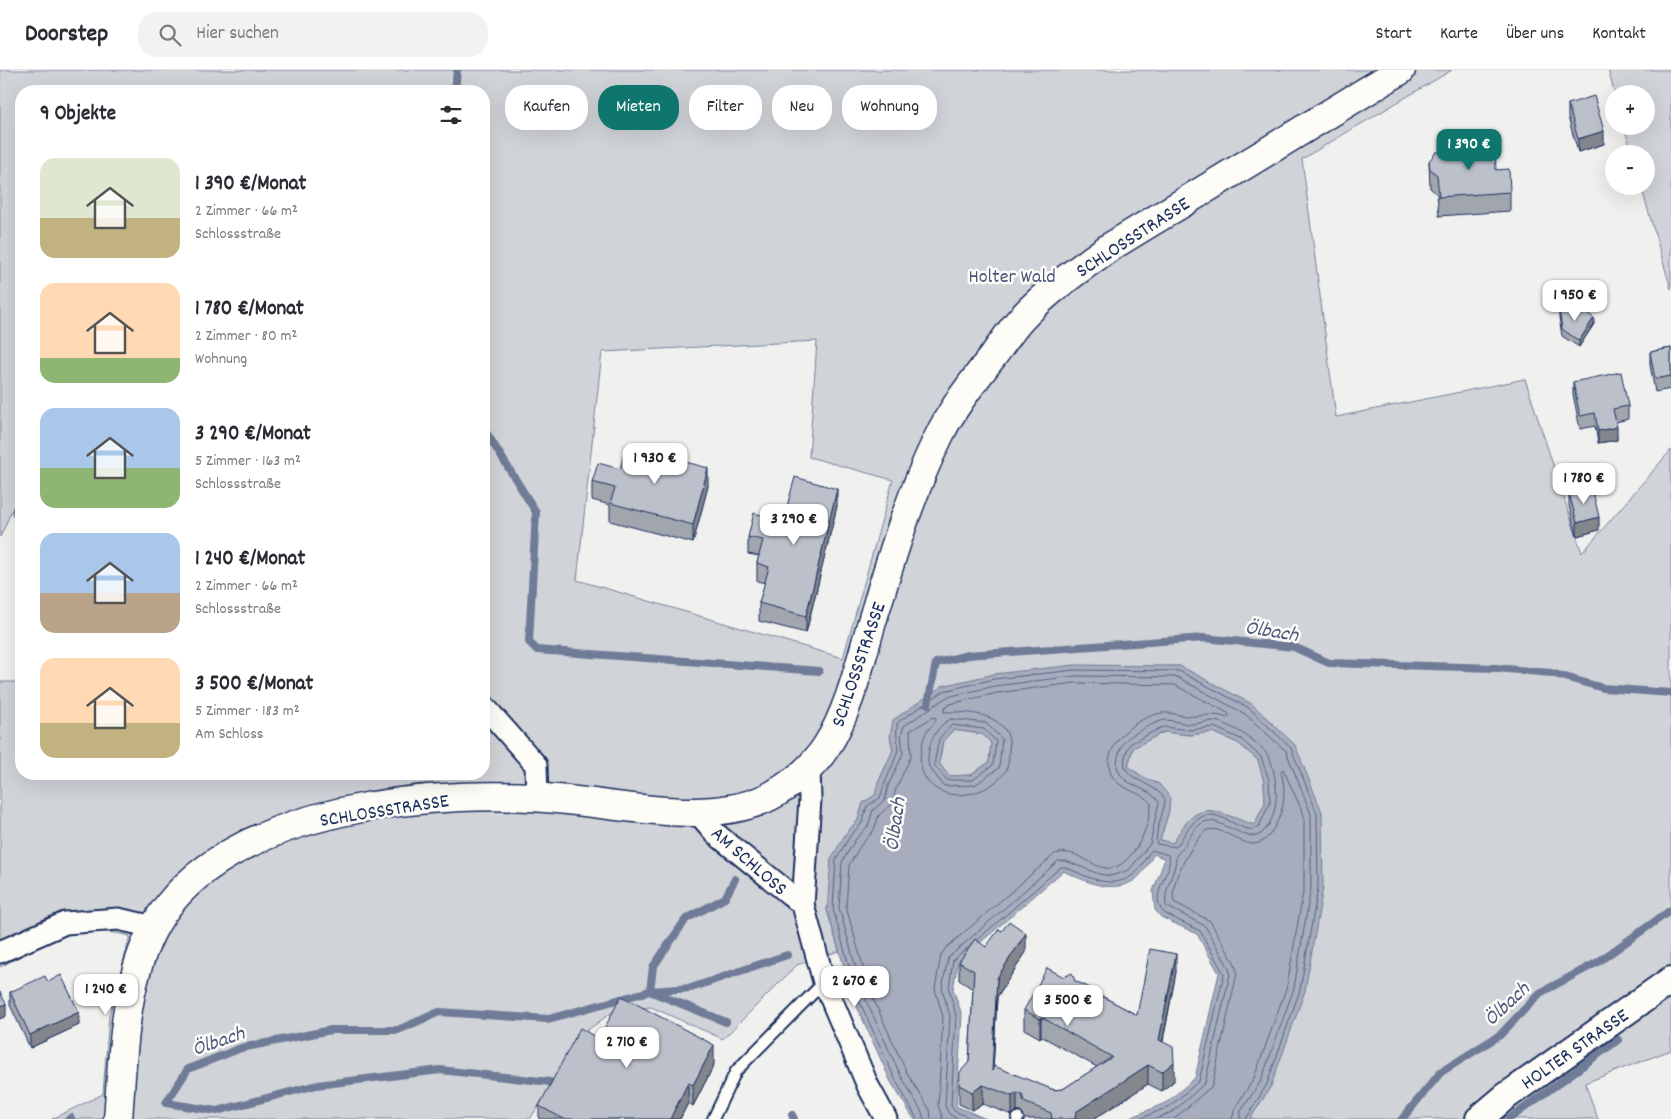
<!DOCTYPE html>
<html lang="de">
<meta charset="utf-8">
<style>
:root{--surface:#fff;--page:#f2f2f3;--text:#2b2b33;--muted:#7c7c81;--line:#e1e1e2;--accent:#0f766e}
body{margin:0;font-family:Dekko,sans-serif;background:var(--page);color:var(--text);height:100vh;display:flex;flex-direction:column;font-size:19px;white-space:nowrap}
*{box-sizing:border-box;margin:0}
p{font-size:16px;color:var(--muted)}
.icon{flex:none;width:28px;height:28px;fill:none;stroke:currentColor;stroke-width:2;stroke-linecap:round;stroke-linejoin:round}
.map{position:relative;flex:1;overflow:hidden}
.drawer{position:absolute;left:15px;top:15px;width:475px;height:695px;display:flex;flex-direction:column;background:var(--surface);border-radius:20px;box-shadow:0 5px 20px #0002}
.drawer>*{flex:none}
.hud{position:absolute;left:505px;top:15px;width:475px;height:45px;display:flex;gap:10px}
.buttons{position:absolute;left:1605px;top:15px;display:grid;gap:10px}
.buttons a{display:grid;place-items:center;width:50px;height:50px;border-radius:50%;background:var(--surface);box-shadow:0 5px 20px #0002;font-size:25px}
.price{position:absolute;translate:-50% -42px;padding:0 11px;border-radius:10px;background:#fff;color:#222;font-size:16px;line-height:32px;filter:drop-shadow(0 1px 2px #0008)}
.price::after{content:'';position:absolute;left:50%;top:30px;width:15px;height:11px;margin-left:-8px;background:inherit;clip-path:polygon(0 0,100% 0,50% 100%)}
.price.on{background:var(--accent);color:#fff}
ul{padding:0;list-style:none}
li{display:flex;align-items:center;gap:15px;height:125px;padding:0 25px}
li span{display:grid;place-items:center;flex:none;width:140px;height:100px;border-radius:15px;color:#555}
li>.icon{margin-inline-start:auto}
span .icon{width:60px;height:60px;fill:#fffc;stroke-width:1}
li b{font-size:21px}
h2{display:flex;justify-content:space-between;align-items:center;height:60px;padding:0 25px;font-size:21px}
.tag{padding:0 18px;border-radius:20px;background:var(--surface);box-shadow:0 5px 20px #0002;font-size:18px;line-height:45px}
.tag.on{background:var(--accent);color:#fff}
header{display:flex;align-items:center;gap:30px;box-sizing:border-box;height:70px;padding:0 25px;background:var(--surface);border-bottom:1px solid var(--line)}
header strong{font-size:24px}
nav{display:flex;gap:28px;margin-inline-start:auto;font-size:18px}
.search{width:350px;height:45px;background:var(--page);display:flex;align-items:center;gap:12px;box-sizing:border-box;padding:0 18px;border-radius:20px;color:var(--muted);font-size:19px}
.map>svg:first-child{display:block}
</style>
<header>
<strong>Doorstep</strong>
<div class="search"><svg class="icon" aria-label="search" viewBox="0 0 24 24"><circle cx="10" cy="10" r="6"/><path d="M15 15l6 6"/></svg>Hier suchen</div>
<nav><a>Start</a><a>Karte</a><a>Über uns</a><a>Kontakt</a></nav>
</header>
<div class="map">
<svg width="1671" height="1049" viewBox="0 0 1671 1049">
<rect width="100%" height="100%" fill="#f0f0ee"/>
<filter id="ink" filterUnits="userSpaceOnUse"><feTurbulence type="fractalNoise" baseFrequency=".02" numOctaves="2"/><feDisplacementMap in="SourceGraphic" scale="10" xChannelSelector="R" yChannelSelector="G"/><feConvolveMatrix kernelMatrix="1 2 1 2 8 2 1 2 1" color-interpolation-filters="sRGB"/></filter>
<g filter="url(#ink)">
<g fill="#d0d3d8" stroke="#76819b" fill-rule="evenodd">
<path d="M 0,0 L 1452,0 L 1302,89 L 1336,347 L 1525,309 L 1582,483 L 1671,380 L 1671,980 L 1585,1013 L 1598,1049 L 1250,1049 L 1271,1016 L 1322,742 L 1180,596 L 1145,597 L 942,616 L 921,632 L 890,666 L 893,680 L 878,713 L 875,726 L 863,733 L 858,750 L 846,763 L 827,840 L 839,881 L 797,895 L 723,969 L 651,937 L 614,941 L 585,962 L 530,1049 L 52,1049 L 103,1024 L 109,945 L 130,866 C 73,852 49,872 0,897 L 0,612 L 21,612 L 21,704 L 484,704 L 484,21 L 21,21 L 21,420 L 0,467 ZM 817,271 L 809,387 L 893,410 L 843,588 L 577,510 L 602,282 Z"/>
<polygon points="1608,0 1671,0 1671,219 1641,116 1646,116 1646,84 1632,84 1624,56 1646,56 1646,24 1615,24"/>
<polygon points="953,660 982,664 991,673 989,692 971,705 948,706 939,693 943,671"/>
<path d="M 1164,662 L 1190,665 L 1213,662 L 1238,673 L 1258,690 L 1264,712 L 1265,733 L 1254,755 C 1213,741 1199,725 1173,774 L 1160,770 L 1169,741 L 1159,714 L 1144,708 L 1128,696 L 1133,678 Z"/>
</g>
<path fill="#a7adbd" stroke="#6f7b97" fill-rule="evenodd" d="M 1074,595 L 1180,596 L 1252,634 L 1295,675 L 1322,742 L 1323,818 L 1305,921 L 1271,1016 L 1250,1049 L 1128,1049 L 1167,1032 L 1195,1008 L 1219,903 L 1197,864 L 1161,847 L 1155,840 L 1153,821 L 1165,789 L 1154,784 C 1149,792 1142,805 1135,810 C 1110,825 1086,811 1063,801 L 958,892 L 953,919 L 962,945 L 956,1036 L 986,1049 L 914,1049 L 891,1012 L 854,930 L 827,840 L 831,789 L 846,763 L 858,750 L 863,733 L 875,725 L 878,713 L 893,680 L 890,666 L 893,650 L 942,616 L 994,604 ZM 953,660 L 982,664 L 991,673 L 989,692 L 971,705 L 949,706 L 939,693 L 943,671 ZM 1164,662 L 1190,665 L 1213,662 L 1238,673 L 1258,690 L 1264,712 L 1265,733 L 1254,755 C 1213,741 1199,725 1173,773 L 1160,770 L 1169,741 L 1170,727 L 1159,714 L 1144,708 L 1128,696 L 1133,678 Z"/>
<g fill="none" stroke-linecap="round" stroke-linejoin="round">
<g stroke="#536184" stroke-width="1">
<path d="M 951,649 L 986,653 L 1002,669 L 999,698 L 975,715 L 944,716 L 929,697 C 925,681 934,656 951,649 Z"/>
<polygon points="952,655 984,659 996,671 993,695 973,710 947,710 934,695 939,669"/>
<path d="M 1163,657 L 1190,660 L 1214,657 L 1241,669 L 1261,687 L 1269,710 L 1270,733 L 1258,758 C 1240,766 1219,734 1198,749 C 1187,756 1183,769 1176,777 L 1157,774 C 1153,764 1165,741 1165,729 C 1148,706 1110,712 1130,674 Z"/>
<path d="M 978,869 L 1061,797 L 1065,797 C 1086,806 1111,821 1133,805 C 1141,800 1145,787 1152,780 L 1168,785 C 1176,801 1146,823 1164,843 L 1200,861 L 1224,904 L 1199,1011 L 1170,1036 L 1140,1049"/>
<polyline points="967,878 953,890 949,918 956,946 951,1035 954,1041 973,1049"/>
<path d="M 917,1049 L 895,1009 L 858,928 L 833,839 L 836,790 L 850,766 L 862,753 L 867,736 L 880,728 C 884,712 892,699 897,683 C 900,674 894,664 898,652 L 944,621 L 994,609 L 1075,600 L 1179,601 L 1249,638 L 1291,678 L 1317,743 L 1318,818 L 1300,920 L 1267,1014 L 1246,1049"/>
<polyline points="924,1049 922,1042 901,1006 864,926 839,838 842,792 855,770 868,756 873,740 885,730 888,716 903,684 901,665 904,656 947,627 995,616 1075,606 1177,607 1245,644 1286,681 1311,744 1311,817 1294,918 1261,1011 1241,1041 1240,1049"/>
<path d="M 931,1049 L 930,1040 L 907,1003 L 871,924 L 846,837 L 849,795 L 861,775 L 874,760 L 879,745 L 892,734 L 896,719 L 911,686 L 910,661 L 933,647 L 936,648 C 936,654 929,657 926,663 C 922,671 919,688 921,697 C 930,736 985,730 1004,703 C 1009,697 1009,688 1009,681 C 1014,644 970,641 944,642 L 944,639 L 950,634 L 997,623 L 1075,613 L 1175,615 L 1228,643 L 1229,646 L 1227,648 C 1213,642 1203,647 1189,646 C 1180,646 1171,642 1162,643 C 1138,646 1103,673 1110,701 C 1115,720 1143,721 1151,734 C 1150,749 1143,769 1134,781 C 1103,823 1087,774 1055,784 L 946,878 L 941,885 L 935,919 L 943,947 L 938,1035 L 943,1049"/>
<path d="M 958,1049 L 949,1044 L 945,1036 L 950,946 L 942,919 L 948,888 L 1058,791 L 1066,791 L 1099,804 L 1111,806 L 1129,800 L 1150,774 L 1159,732 C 1150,717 1124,717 1118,700 C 1115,693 1120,677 1125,671 C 1129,665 1157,651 1165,650 C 1173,650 1182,654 1191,654 C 1198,654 1206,651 1213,651 C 1228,652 1259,672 1267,684 C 1273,693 1275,707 1276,717 C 1277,732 1275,751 1262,763 C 1250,774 1224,751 1209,751 C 1193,752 1187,777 1176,785 C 1177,803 1163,816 1166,836 L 1205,856 L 1229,898 L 1230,904 L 1205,1013 L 1174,1041 L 1156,1049"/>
<path d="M 1174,1049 L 1212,1016 L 1237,903 L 1235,894 L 1210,851 L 1174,832 C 1168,813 1192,775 1205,761 C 1228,750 1254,800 1276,754 C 1285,737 1286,720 1281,701 L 1283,699 L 1304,745 L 1304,817 L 1287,916 L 1254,1008 L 1235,1038 L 1232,1049"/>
</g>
<g stroke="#6f7b97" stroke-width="8">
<polyline points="455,21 457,0"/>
<polyline points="484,359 536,442 529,572 537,580 819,601"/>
<polyline points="928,634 936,593 968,585 1204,568 1294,577 1329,593 1496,598 1551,603 1603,618 1671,623"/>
<polyline points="650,921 691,918 787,885"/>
<polyline points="652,922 726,952"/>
<polyline points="550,1012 440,1000 317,1015 217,1041 166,1033 188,999 241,978 331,960 398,960 439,942 548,949 650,921 653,897 686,849 725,828 735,809"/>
<polyline points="792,1045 794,1049"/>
<polyline points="69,1049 71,1048"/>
<polyline points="1402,1049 1441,1002 1500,965 1540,923 1598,892 1671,840"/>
<polyline points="1509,1049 1618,970"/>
</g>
<defs>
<g id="service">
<polyline points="713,1049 736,1001 824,912"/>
<polyline points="1017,1049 1018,1048"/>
</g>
<g id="minor">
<polyline points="484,636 536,695 537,727"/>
<polyline points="809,700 810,729 803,835 824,912 868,1016 886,1049"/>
<polyline points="698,743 716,764 803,835"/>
<polyline points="0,882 65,853 118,849 154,857"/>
</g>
<polyline id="tertiary" points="1479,1049 1505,1027 1671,910"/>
<path id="secondary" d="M 118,1049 C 123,985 123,913 155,855 C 224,734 443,717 567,730 C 631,736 719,757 776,723 C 797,710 813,697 826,677 C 848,644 860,593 871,555 C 890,492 909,427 938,368 C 952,338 973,312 993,286 C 1002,274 1011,260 1021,249 C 1047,221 1079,199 1110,177 L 1401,0"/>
</defs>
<use href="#service" stroke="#1b2f5e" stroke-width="14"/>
<use href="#minor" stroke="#1b2f5e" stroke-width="25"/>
<use href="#tertiary" stroke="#1b2f5e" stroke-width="30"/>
<use href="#secondary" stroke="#1b2f5e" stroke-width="31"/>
<use href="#service" stroke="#fdfcf7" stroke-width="10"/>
<use href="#minor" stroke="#fdfcf7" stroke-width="21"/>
<use href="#tertiary" stroke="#fdfcf7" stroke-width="26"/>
<use href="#secondary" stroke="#fdfcf7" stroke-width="28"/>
</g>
<g fill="#a1a5ae" stroke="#1b2f5e">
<polygon points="1568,34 1604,74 1578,82 1568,47"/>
<polygon points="1445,74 1485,79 1496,100 1510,122 1510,141 1439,146 1437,124 1430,118 1429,91 1445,82"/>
<polygon points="1559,240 1594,254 1579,277 1562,266 1559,247"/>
<polygon points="1671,278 1671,319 1655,322 1650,295 1650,282"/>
<polygon points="1573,312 1628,336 1628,349 1616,352 1617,370 1598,373 1595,356 1580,359 1573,324"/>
<polygon points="620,399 708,416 693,473 610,451 610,435 592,430 592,412"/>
<polygon points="21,423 21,449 13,446 13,439 21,428"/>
<polygon points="1569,423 1599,460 1577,466 1569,436"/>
<polygon points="837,436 806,563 759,551 759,533 765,513 757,511 757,493 759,486 748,484 748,467 783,451"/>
<polygon points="986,877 1026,882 997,927 993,998 1054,1020 1063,1019 1097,997 1041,966 1040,968 1024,959 1024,940 1064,907 1075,911 1098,924 1137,945 1176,902 1163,972 1174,1011 1162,1021 1148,1014 1094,1049 1024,1049 1022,1043 1017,1041 1012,1045 983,1034 972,1040 959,1034 959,1015 969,992 973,919 959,910 959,892"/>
<polygon points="48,912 79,955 30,978 10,935 10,922"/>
<polygon points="599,969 714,995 693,1036 688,1033 680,1049 539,1049 539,1036"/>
</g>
<g fill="#83868d" stroke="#1b2f5e">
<polygon points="1604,61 1604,74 1578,82 1578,69"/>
<polygon points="1594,248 1594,254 1579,277 1579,271"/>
<polygon points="1617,357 1617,370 1598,373 1598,361"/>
<polygon points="708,398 708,416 693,473 693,455"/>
<polygon points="837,419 837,436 806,563 806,546"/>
<polygon points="1599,447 1599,460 1577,466 1577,453"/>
<polygon points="1026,863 1026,882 997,927 992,1019 992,1001 997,908"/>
<polygon points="1176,884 1176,902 1159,989 1159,970"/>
<polygon points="6,934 6,946 0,949 0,936"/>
<polygon points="79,942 79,955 30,978 30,965"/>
<polygon points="1041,947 1041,966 1040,968 1040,949"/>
<polygon points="714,975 714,995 693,1036 693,1015"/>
<polygon points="1174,992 1174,1011 1162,1021 1162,1002"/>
<polygon points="1148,995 1148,1014 1094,1049 1075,1049 1076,1042"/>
<polygon points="688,1013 688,1033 680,1049 670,1049"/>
<polygon points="983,1015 983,1034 972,1040 972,1022"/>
<polygon points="1017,1023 1017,1041 1012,1045 1012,1026"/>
</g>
<g fill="#bbc0ca" stroke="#1b2f5e">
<polygon points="1594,26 1604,61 1578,69 1568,34"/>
<polygon points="1485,72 1485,79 1495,78 1496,100 1509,99 1510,122 1439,127 1437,105 1430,99 1429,91 1436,82 1445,82 1445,74"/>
<polygon points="1579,237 1594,248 1579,271 1562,259 1559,240"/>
<polygon points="1671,278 1671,306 1655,309 1650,282"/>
<polygon points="1621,302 1628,336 1613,339 1617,357 1598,361 1595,343 1580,346 1573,312"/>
<polygon points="626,376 708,398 693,455 610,433 615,418 592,412 598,393 620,399"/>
<polygon points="795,407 837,419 806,546 759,533 769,497 757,493 763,470 748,467 754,443 783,451"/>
<polygon points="1592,418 1599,447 1577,453 1569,423"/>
<polygon points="21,427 21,443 13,439"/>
<polygon points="1009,851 1026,863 997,908 992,1001 994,996 1054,1020 1063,1019 1112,987 1041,947 1040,949 1024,940 1047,898 1064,907 1072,903 1075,911 1097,921 1098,924 1137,945 1150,879 1176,884 1159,970 1173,977 1174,992 1162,1002 1148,995 1076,1042 1075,1049 1052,1049 1051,1043 1024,1032 1022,1024 1017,1023 1012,1026 983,1015 972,1022 959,1015 960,1002 969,992 974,901 959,892 975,869 986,877 999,859 1002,861"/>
<polygon points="61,905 79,942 30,965 10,922 45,906 48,912"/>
<polygon points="0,922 6,934 0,936"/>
<polygon points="621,926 714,975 693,1015 688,1013 670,1049 564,1049 539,1036 580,958 599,969"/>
</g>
</g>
<g text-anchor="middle" stroke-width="5" stroke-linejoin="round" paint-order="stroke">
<g font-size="20" fill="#1b2f5e" stroke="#fdfcf7">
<text transform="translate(1132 166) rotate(-33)" y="7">SCHLOSSSTRASSE</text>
<text transform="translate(857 594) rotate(-71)" y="7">SCHLOSSSTRASSE</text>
<text transform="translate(384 739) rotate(-9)" y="7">SCHLOSSSTRASSE</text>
<text transform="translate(750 790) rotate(41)" y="7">AM SCHLOSS</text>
<text transform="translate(1574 978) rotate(-35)" y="7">HOLTER STRASSE</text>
</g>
<g font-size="20" fill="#48587c" stroke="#fdfcf7">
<text x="1012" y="212">Holter Wald</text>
</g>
<g font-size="21" font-style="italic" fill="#4c5b7f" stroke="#fdfcf7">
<text transform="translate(1272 560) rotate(9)" y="7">Ölbach</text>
<text transform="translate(894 754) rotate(-82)" y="7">Ölbach</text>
<text transform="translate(1506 933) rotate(-43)" y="7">Ölbach</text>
<text transform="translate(218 970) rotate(-19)" y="7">Ölbach</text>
</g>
</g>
</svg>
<div class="buttons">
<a>+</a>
<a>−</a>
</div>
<b class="price on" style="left:1469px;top:101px">1 390 €</b>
<b class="price" style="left:1575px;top:252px">1 950 €</b>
<b class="price" style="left:655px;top:415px">1 930 €</b>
<b class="price" style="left:1584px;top:435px">1 780 €</b>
<b class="price" style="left:794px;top:476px">3 290 €</b>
<b class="price" style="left:855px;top:938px">2 670 €</b>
<b class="price" style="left:106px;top:946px">1 240 €</b>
<b class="price" style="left:1068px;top:957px">3 500 €</b>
<b class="price" style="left:627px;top:999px">2 710 €</b>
<div class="hud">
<a class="tag">Kaufen</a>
<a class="tag on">Mieten</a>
<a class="tag">Filter</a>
<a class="tag">Neu</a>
<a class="tag">Wohnung</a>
</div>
<section class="drawer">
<h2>9 Objekte<svg class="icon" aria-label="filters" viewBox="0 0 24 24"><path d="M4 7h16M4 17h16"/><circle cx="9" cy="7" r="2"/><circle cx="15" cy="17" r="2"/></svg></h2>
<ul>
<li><span style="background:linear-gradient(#dfe7d0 60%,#c2b280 0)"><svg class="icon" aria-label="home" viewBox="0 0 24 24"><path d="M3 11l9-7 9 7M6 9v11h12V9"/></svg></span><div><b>1 390 €/Monat</b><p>2 Zimmer · 66 m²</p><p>Schlossstraße</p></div></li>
<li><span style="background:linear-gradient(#ffd9b3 75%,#8fb573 0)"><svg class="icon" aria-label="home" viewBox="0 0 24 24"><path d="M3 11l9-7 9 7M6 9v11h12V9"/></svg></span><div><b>1 780 €/Monat</b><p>2 Zimmer · 80 m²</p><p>Wohnung</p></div></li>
<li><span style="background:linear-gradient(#a9c7e8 60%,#8fb573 0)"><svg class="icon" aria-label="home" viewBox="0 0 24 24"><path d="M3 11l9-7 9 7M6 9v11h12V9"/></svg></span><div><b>3 290 €/Monat</b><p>5 Zimmer · 163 m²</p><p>Schlossstraße</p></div></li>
<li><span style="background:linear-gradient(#a9c7e8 60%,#b9a48a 0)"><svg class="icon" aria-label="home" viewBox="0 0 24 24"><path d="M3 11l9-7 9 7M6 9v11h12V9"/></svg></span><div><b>1 240 €/Monat</b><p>2 Zimmer · 66 m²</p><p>Schlossstraße</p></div></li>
<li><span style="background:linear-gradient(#ffd9b3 65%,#c2b280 0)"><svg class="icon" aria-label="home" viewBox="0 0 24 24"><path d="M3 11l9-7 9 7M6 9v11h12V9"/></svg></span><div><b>3 500 €/Monat</b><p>5 Zimmer · 183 m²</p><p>Am Schloss</p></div></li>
</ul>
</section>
</div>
